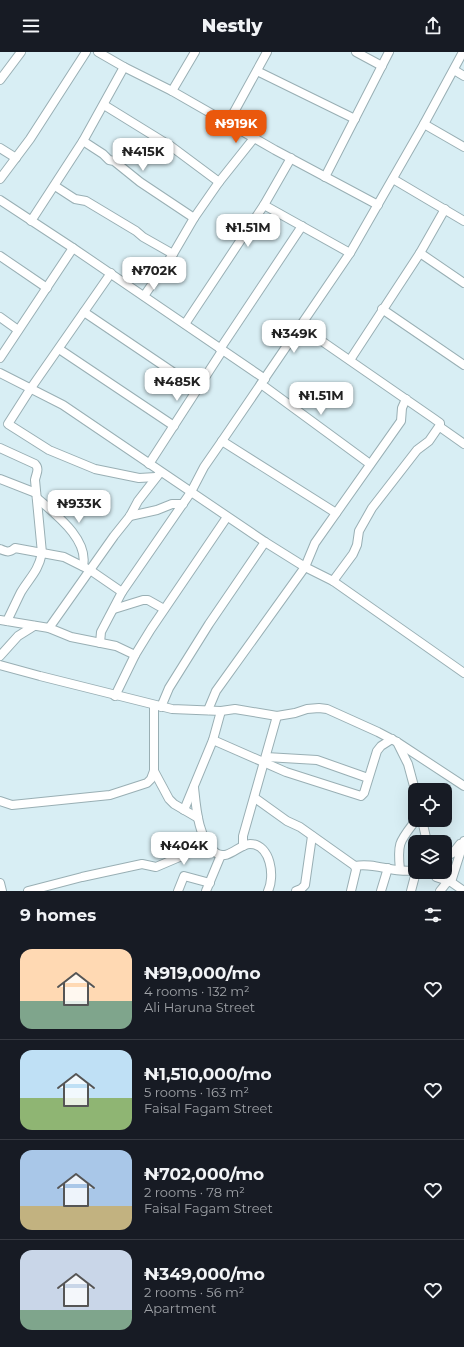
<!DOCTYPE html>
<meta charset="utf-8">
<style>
:root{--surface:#171b24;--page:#20242c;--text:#f1f3f6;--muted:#9ea1a6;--line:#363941;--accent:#ea580c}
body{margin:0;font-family:Montserrat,sans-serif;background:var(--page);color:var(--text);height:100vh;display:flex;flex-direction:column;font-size:15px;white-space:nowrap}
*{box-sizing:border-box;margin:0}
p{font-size:13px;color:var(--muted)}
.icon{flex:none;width:22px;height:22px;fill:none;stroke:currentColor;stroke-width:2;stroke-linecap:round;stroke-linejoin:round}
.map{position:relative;height:839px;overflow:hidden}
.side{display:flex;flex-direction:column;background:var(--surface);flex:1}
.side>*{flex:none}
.fabs{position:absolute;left:408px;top:731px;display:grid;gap:8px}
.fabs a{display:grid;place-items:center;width:44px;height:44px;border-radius:8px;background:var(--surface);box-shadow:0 4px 16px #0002;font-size:20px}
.price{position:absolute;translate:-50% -34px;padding:0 9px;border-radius:8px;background:#fff;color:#222;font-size:13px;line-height:26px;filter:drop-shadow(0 1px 2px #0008)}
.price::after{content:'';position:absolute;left:50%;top:24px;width:12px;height:9px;margin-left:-6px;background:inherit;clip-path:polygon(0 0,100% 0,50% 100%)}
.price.active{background:var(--accent);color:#fff}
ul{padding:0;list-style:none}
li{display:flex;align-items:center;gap:12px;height:100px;padding:0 20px}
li+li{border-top:1px solid var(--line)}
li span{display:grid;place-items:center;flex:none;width:112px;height:80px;border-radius:12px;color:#555}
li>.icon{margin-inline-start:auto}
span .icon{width:48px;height:48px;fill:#fffc;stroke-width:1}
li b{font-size:17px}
h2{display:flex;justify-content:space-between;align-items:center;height:48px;padding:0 20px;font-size:17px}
header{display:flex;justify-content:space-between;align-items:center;height:52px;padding:0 20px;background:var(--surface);font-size:18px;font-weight:800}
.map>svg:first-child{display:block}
</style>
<header><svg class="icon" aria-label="menu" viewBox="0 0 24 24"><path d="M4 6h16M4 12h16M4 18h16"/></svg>Nestly<svg class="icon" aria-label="share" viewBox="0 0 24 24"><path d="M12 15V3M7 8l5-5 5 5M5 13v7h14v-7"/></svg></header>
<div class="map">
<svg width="464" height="839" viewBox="0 0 464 839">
<rect width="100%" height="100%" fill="#d8eef4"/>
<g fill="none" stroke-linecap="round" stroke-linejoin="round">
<defs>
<g id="minor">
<polyline points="98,0 124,15 172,39 275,98 378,153"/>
<polyline points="356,0 382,14"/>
<polyline points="454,18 464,24"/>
<polyline points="257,19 355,67"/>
<polyline points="0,28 21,0"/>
<polyline points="172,39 195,0"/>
<polyline points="104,53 172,95 219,130"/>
<polyline points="228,71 267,0"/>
<polyline points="424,72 464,95"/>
<polyline points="83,89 103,102 109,108 114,109 140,130 194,166"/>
<polyline points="0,96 16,106"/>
<polyline points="325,125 389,0"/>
<polyline points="0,127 30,87 86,0"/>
<polyline points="393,127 464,169"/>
<polyline points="55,134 75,147 86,149 136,179 143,185 173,202"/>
<polyline points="0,148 73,196 265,327"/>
<polyline points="264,153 350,201"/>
<polyline points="31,169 83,89 124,15"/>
<polyline points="420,201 445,157"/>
<polyline points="0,204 47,236"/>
<polyline points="111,221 31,336 8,372 49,398 95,417 139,426 156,425"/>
<polyline points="144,244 173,202 194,166 219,130 254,86"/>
<polyline points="382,257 464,313"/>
<polyline points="84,260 198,337"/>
<polyline points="0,265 18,278"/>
<polyline points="185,272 264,153 291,106"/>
<polyline points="300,274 433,366 440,371 440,373 429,389 417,398 372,456 359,479 357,493 353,502 333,529"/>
<polyline points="59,297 174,374"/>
<polyline points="220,297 302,174"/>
<polyline points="0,306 73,196"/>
<polyline points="350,308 420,201 464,231"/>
<polyline points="0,321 63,353 265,490 305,515 333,529 464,621"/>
<polyline points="261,332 370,412"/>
<polyline points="440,375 464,392"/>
<polyline points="222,389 336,461"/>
<path d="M 0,396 L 35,412 C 40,417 36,422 35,428 L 42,501 C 38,520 30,525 21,540 C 16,550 12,559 7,569"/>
<polyline points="149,412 222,299"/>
<polyline points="0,427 36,441"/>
<path d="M 37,446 C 55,462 89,487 83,514"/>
<polyline points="130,464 157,458 172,452 183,452"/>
<path d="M 0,497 C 7,500 9,501 15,496 L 64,505 L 90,518 L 122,540"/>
<polyline points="114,557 143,548 148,548 164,557"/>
<polyline points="0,568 49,576 71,585 116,594 135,603"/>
<polyline points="49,576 114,484 130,464 138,449 159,422"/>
<polyline points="100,591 101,580 122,540 191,440 204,415 222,389 350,201 424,72 463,0"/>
<polyline points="0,604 18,584 34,574"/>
<polyline points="0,613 40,624 172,657 221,659 235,657 277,664 295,661 307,657 319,656 327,657 378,680 397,690 464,734"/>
<polyline points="115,644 135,603 151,577 227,465"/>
<polyline points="161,655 169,636 209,572 265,490"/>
<polyline points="208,658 216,639 305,515 315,491 401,369 402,356 406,347"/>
<polyline points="213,688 286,720 361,744 364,741 377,699 381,694 392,687"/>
<polyline points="397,690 408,712 415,738"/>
<polyline points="266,705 317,708 368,726"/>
<polyline points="154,719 169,747 174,752 198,766"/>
<path d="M 194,735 C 196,755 198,788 216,801 C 228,809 239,792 250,792 C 271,792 275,825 268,839"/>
<polyline points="255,746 287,769 300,775 355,814 356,818 351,839"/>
<polyline points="0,749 12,753 110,743 147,731 151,727 154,719 154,654"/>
<polyline points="184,758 213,688 221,659"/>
<polyline points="422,768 427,790"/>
<polyline points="243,794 243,784 277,664"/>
<polyline points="445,805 453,801 460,792"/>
<path d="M 355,814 C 375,810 395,822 415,818"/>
<path d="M 400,818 C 397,790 400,789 416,768"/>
<polyline points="434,820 436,825 451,830 464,839"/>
<polyline points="451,830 464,789"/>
<polyline points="0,831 2,839"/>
<polyline points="28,839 82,825 142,812 156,815 203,795 208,791"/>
<polyline points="178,839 184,824 210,831"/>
<polyline points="206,839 221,803"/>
<polyline points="296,839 301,837 305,833 312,784"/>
<polyline points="381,839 388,816"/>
<polyline points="411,839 416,820"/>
<polyline points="440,839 448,829"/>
</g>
</defs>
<use href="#minor" stroke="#99afb4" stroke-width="10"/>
<use href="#minor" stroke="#fff" stroke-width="8"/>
</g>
</svg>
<div class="fabs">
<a><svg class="icon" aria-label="locate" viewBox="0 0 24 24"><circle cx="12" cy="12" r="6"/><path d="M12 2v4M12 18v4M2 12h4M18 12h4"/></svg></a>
<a><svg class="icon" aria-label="layers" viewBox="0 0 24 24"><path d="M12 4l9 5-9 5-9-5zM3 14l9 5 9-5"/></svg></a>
</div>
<b class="price active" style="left:236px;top:92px">₦919K</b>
<b class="price" style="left:143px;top:120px">₦415K</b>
<b class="price" style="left:248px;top:196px">₦1.51M</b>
<b class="price" style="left:154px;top:239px">₦702K</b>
<b class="price" style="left:294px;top:302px">₦349K</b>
<b class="price" style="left:177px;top:350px">₦485K</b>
<b class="price" style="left:321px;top:364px">₦1.51M</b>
<b class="price" style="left:79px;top:472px">₦933K</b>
<b class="price" style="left:184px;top:814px">₦404K</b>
</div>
<section class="side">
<h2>9 homes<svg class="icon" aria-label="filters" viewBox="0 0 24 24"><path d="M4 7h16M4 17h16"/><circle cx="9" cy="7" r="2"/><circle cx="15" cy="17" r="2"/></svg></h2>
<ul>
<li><span style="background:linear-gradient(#ffd9b3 65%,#7fa58c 0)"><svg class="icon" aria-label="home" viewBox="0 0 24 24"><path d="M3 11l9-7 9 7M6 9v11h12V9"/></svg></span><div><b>₦919,000/mo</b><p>4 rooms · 132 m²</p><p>Ali Haruna Street</p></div><svg class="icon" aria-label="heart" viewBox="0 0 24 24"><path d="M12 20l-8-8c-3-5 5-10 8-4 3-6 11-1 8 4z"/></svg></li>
<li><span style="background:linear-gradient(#bfe0f5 60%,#8fb573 0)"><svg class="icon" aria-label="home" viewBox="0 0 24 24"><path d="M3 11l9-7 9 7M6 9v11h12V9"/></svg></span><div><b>₦1,510,000/mo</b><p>5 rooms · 163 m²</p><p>Faisal Fagam Street</p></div><svg class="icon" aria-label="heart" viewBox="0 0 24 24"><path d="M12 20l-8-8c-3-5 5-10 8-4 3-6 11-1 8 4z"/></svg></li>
<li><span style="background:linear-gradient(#a9c7e8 70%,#c2b280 0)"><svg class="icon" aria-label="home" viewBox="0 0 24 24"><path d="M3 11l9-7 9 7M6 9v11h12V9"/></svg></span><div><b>₦702,000/mo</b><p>2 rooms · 78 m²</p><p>Faisal Fagam Street</p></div><svg class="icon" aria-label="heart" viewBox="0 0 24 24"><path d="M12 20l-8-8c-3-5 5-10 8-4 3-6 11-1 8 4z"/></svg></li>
<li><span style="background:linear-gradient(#c9d6e8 75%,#7fa58c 0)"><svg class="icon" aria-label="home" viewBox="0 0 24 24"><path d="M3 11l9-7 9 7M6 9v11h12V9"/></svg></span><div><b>₦349,000/mo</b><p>2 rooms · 56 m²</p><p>Apartment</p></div><svg class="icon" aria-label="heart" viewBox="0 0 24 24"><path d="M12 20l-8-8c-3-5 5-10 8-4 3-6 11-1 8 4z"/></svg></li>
</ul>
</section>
